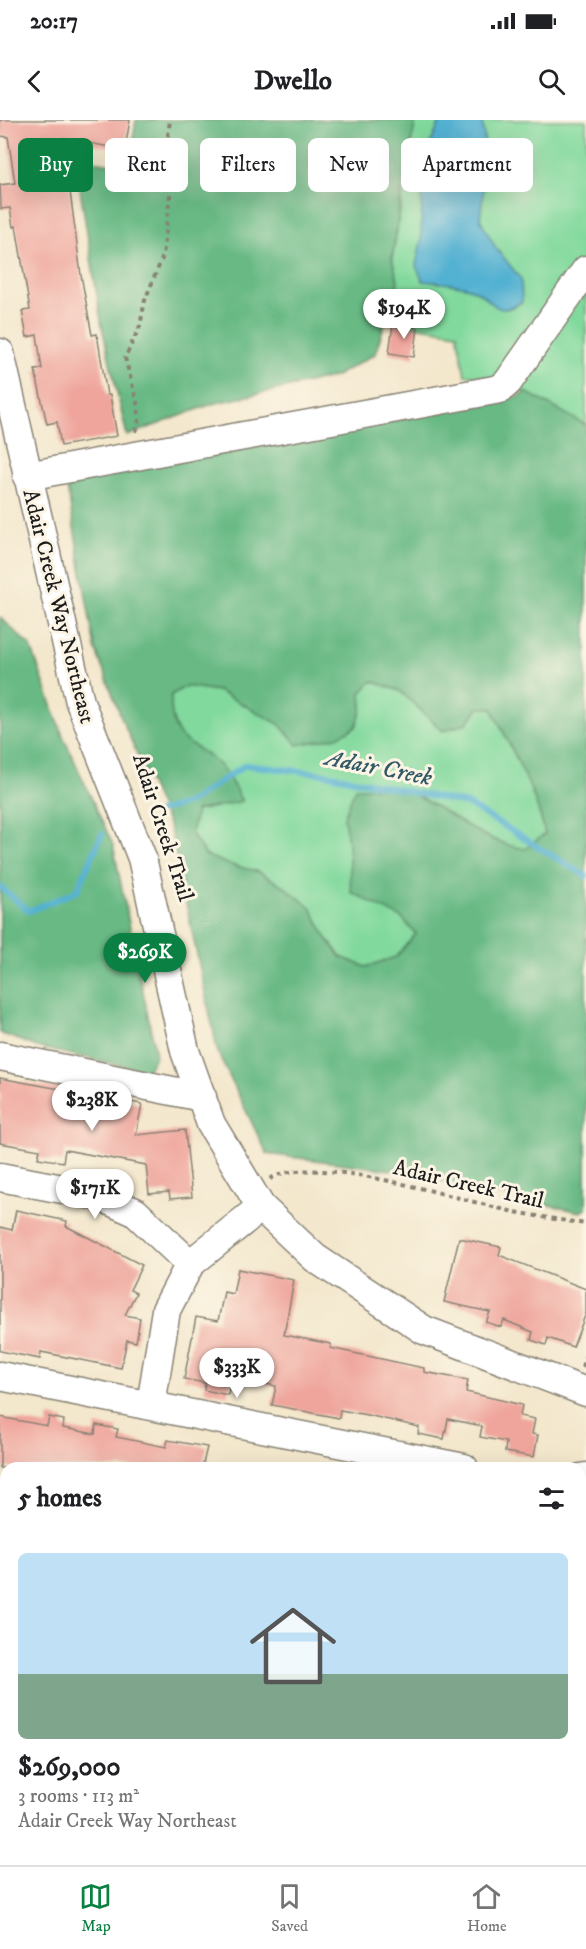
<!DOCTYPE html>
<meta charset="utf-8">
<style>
:root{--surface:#fff;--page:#f2f2f2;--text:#202124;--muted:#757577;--line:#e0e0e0;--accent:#0b8043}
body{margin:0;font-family:"IM FELL DW Pica",serif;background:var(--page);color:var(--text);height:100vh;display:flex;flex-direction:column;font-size:22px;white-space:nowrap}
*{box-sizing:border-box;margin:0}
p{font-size:20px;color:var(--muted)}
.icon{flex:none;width:33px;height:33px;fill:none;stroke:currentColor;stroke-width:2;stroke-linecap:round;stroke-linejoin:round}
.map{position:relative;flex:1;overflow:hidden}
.panel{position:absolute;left:0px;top:1342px;width:586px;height:404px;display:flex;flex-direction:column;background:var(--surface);border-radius:18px 18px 0 0;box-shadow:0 6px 24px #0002}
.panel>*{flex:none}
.hud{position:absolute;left:18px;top:18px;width:550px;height:54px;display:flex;gap:12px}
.price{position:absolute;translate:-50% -51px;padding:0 14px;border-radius:21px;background:#fff;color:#222;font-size:20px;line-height:39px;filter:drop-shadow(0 2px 3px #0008)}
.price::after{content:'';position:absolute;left:50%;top:36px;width:18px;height:14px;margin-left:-9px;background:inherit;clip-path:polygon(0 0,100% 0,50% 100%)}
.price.current{background:var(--accent);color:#fff}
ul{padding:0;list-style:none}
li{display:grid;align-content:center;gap:12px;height:318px;padding:0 18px}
li span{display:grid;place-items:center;height:186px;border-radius:9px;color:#555}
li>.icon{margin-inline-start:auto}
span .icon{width:108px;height:108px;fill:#fffc;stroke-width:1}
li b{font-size:26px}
h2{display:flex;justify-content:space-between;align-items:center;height:72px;padding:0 18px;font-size:26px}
.tag{padding:0 21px;border-radius:9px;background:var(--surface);box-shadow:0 6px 24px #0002;font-size:21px;line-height:54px}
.tag.current{background:var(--accent);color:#fff}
.status{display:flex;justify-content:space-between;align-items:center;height:42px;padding:0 30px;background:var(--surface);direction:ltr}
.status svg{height:16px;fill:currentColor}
header{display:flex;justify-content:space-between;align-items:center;height:78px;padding:0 18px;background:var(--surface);font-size:27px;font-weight:700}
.tabs{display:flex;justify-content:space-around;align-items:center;height:84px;border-top:2px solid var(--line);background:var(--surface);font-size:16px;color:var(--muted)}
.tabs a{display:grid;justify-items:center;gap:3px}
.tabs .current{color:var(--accent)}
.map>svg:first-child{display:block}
</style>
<div class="status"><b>20:17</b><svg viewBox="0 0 49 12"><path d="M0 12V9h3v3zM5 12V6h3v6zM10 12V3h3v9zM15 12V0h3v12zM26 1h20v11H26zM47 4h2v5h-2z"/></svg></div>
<header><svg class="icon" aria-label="back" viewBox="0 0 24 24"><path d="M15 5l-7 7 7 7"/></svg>Dwello<svg class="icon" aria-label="search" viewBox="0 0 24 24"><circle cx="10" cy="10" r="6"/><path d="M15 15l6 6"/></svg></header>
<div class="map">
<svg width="586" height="1745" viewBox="0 0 586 1745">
<rect width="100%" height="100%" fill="#fcf5e5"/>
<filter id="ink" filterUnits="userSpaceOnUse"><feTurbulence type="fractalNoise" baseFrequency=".0167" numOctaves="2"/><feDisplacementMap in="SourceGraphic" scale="12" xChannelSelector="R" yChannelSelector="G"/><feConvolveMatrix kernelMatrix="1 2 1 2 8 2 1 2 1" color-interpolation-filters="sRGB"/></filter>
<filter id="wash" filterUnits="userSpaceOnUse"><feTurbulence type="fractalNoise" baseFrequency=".008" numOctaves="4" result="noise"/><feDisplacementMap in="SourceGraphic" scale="24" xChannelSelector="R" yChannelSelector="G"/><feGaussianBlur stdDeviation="1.35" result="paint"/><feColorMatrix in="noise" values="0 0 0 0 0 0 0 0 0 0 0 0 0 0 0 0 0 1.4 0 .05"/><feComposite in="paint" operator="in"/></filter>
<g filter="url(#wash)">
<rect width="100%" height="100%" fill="#f3e7cc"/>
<g fill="#81d99d" stroke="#4e7a5c" stroke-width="1.5">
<path d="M 405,0 L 586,0 L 586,305 C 542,290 517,255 465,255 L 457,213 L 392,202 L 388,190 L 398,161 L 392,139 L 402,82 Z"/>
<path d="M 372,561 L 400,571 L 443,611 L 467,603 L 478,588 L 492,588 C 511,630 535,668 545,714 L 525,729 L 499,724 L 407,672 L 344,697 L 348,722 L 351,771 L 402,798 L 416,814 L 396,837 L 366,847 L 341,837 L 326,817 L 311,788 L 285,767 L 259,752 L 227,744 L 205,735 L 191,713 L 196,691 L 241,681 L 203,633 L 181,619 L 171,596 L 171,575 L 186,566 L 218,571 L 279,604 L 298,625 L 362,589 L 361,573 Z"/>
<polygon points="580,1555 586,1558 586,1624 581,1628"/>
<polygon points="356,1740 523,1740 521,1745 355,1745"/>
</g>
<g fill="#68b984" stroke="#426a50" stroke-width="1.5" fill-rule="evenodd">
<polygon points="136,0 416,0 404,56 392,139 398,161 375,234 334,257 212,284 127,316 102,207 75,38 129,47"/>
<path d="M 526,272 L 586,305 L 586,1089 L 580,1092 L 385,1049 L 267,1034 L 218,933 L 170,709 L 123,602 L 95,528 L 66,362 L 514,278 ZM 372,561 L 400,571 L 443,611 L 467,603 L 478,588 L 492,588 C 511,630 535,668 545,714 L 525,729 C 475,720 450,689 407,672 C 390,666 373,668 355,668 L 344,697 L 348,722 L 351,772 L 402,798 L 416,814 L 396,837 L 366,847 L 340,837 L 326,817 L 311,788 L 285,767 L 259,752 L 227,744 L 205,735 L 191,713 L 196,691 L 242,681 C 236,671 230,658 223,649 C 194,616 170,631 171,575 L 186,566 L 218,571 L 279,604 L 298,625 L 337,617 L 356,607 L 362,589 L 361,573 Z"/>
<polygon points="0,497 31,527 63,616 113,725 156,935 147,951 40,928 0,913"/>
<polygon points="0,1367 6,1369 6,1740 114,1740 107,1745 0,1745"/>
<polygon points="581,1483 586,1484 586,1558 581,1555"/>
<polygon points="586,1624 586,1712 581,1712 580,1628"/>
</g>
<path fill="#53b1d2" stroke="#386677" stroke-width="1.5" d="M 441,0 L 482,0 L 487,41 L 480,99 L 496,128 L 521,159 L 522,182 C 494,199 496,181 474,170 C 460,163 438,163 423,161 L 416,146 L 421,121 L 423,40 Z"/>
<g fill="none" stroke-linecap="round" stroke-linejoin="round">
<g stroke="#53b1d2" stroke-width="6">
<polyline points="158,692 188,683 245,645 326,654 467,684 586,756"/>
<polyline points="0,767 29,791 77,771 102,714"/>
</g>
</g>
<g id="blocks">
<g fill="#efa59c">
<polygon points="0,0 130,0 126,23 117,21 115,28 63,18 81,155 92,215 97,214 107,275 110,275 117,316 61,326 57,302 47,304 35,250 42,249 37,215 27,217 22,191 30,190 16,106 13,107 10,88 1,89 0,65 15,63 8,17 0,16"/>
<polygon points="393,204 418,208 414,237 389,233"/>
<polygon points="0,958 142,984 136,1015 185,1010 192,1077 170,1079 169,1072 149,1074 146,1045 65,1030 63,1042 38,1038 40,1030 0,1023"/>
<polygon points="16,1090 67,1101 66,1106 142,1145 130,1170 136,1173 125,1195 140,1198 136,1222 127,1220 121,1248 41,1232 40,1239 0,1231 0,1107 12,1110"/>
<polygon points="459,1118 501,1127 499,1135 586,1169 586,1193 573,1227 548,1218 546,1225 531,1220 533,1212 504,1200 501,1207 486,1202 490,1192 444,1182"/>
<polygon points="238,1149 294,1160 284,1215 331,1224 330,1228 424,1248 424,1252 468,1260 466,1272 522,1285 520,1296 535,1299 532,1314 538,1315 534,1337 505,1332 506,1322 480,1317 482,1306 448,1299 444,1319 418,1314 419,1307 372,1296 340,1290 339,1298 272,1285 276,1266 231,1257 228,1275 204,1270 205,1263 184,1259 196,1197 218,1201 224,1172 233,1174"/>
<polygon points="0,1297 47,1306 49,1297 64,1300 63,1308 95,1314 96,1305 118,1309 116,1317 166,1327 168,1320 207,1327 202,1348 0,1348"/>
</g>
</g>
</g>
<g filter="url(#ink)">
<use href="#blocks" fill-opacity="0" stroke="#888274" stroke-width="1.5"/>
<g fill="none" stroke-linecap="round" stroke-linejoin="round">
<defs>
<g id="minor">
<polyline points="0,233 80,582 142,738 185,931 211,1004 261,1087 315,1138 424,1210 586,1272"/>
<polyline points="27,356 500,269 508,262 586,150"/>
<polyline points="0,936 202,977"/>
<polyline points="0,1057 99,1076 135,1092 190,1144"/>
<polyline points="0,1256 464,1348"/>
<polyline points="151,1285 166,1190 190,1144 261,1087"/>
<polyline points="580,1358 586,1357"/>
</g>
</defs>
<use href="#minor" stroke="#888274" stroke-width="31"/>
<g stroke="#888274" stroke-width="4" stroke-dasharray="4.5 4.5" stroke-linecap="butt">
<polyline points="136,312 139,300 138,286 125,238 140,206 145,180 163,136 170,75 166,32 170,0"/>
<path d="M 270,1059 C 310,1031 460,1080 510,1091 C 535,1096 561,1100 586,1104"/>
<polyline points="582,1247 586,1235"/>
</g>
<use href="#minor" stroke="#fff" stroke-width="28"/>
</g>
</g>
<g text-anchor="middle" stroke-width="6" stroke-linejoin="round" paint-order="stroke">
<g font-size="22" fill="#1c1c1c" stroke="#fcf5e5">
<text transform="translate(60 486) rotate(76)" y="8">Adair Creek Way Northeast</text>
<text transform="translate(164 707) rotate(72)" y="8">Adair Creek Trail</text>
<text transform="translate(469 1063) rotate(13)" y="8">Adair Creek Trail</text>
</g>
<g font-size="24" font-style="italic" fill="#325865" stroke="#fcf5e5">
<text transform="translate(379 647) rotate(11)" y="8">Adair Creek</text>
</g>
</g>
</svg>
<b class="price" style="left:404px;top:220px">$194K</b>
<b class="price current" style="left:145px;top:864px">$269K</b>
<b class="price" style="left:92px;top:1012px">$238K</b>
<b class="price" style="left:95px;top:1100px">$171K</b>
<b class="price" style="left:237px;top:1279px">$333K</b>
<div class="hud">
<a class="tag current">Buy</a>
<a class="tag">Rent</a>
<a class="tag">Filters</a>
<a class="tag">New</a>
<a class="tag">Apartment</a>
</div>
<section class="panel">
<h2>5 homes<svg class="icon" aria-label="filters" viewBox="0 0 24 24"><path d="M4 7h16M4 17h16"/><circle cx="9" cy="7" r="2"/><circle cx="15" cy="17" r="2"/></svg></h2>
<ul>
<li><span style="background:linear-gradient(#bfe0f5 65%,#7fa58c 0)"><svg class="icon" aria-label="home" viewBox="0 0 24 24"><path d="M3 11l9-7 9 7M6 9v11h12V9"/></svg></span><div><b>$269,000</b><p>3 rooms · 113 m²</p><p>Adair Creek Way Northeast</p></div></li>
</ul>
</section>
</div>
<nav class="tabs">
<a class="current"><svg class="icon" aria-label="map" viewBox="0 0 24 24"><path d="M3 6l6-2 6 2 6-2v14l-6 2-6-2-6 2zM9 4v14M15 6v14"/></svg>Map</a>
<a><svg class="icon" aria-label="saved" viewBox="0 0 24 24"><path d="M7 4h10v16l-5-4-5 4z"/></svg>Saved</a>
<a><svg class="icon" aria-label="home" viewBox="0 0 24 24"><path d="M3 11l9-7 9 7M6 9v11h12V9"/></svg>Home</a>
</nav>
